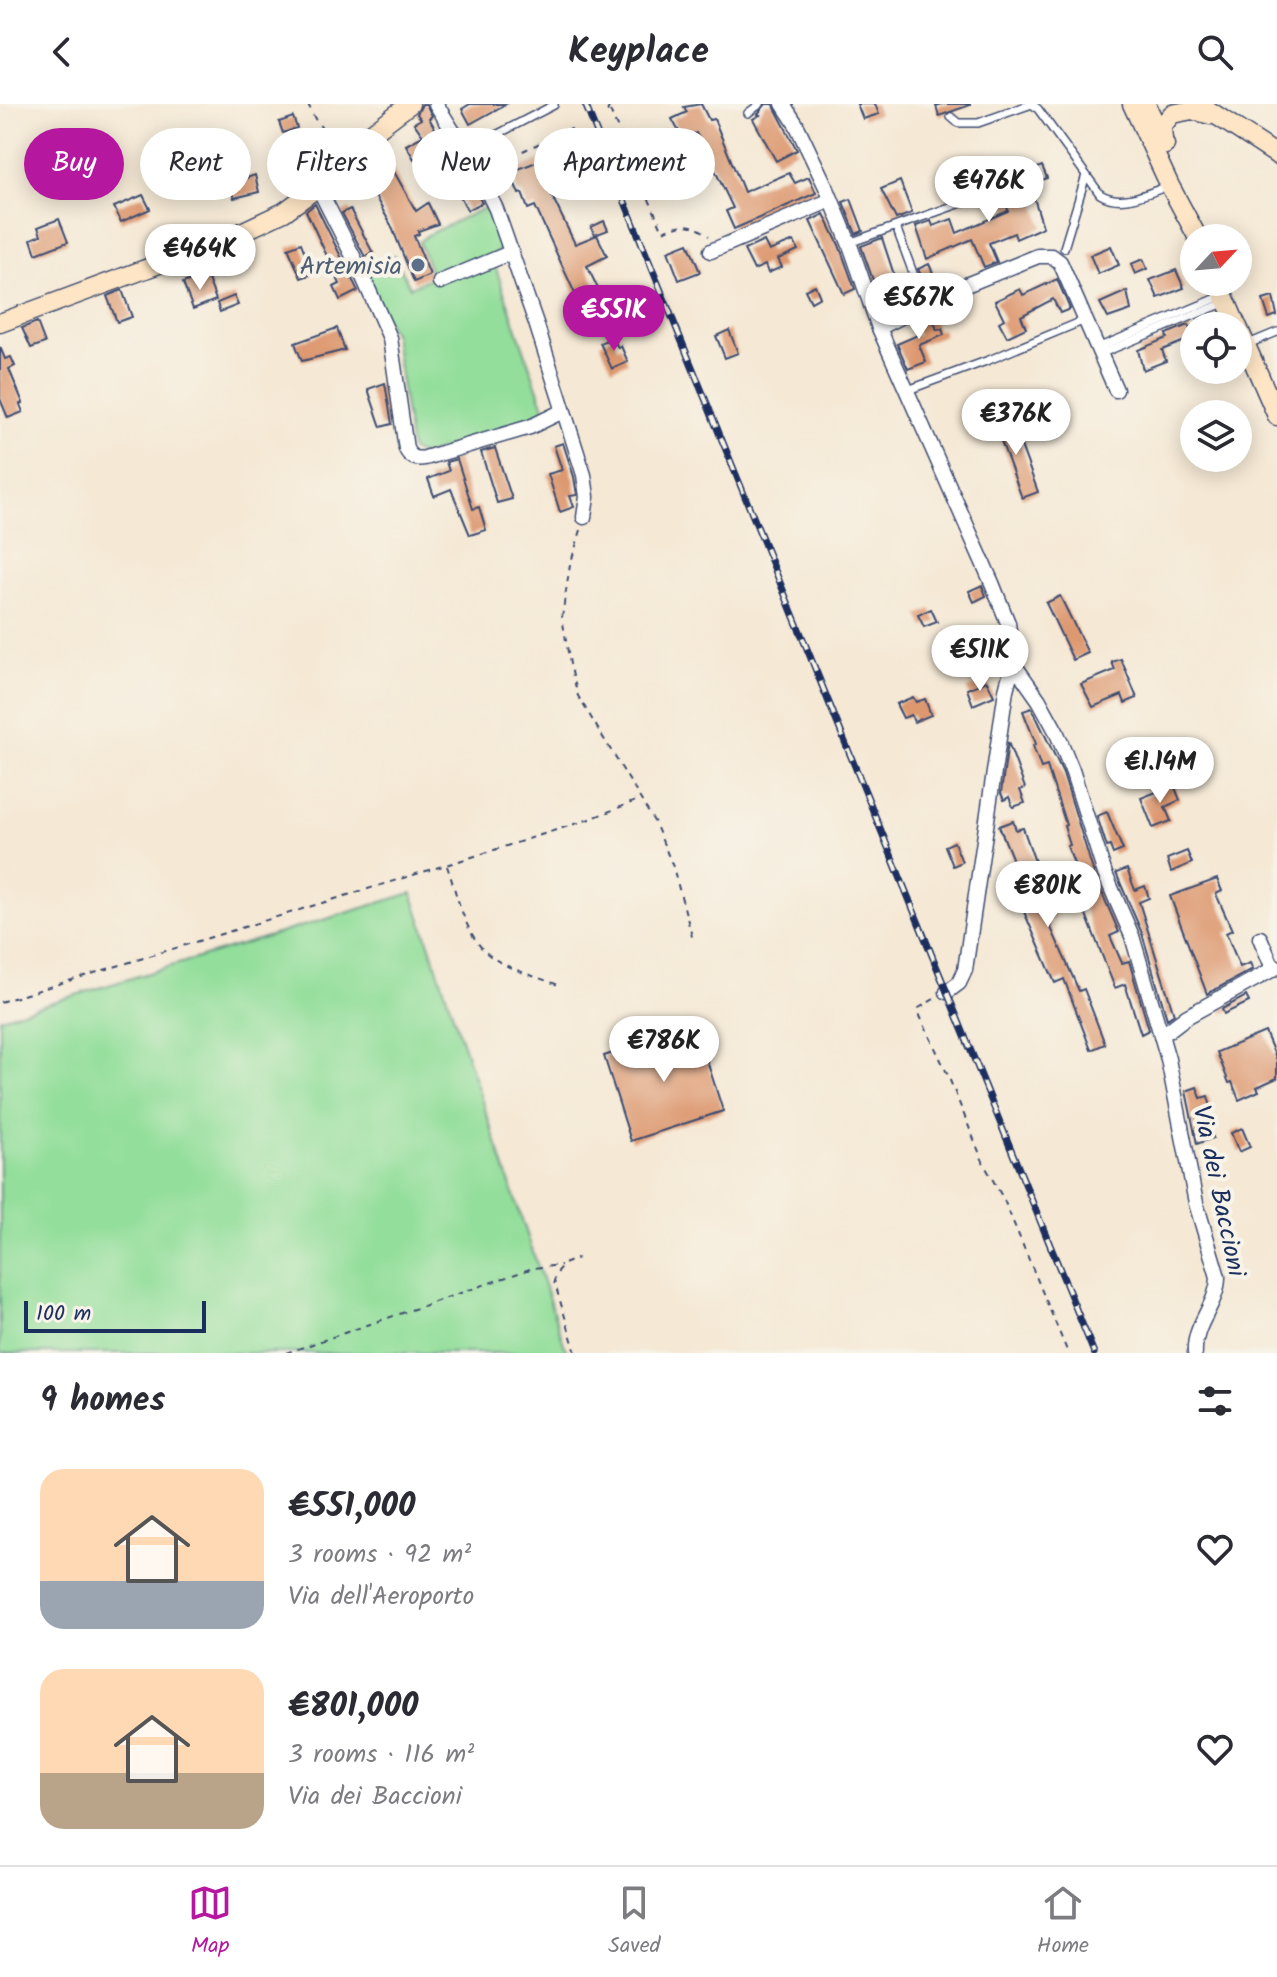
<!DOCTYPE html>
<meta charset="utf-8">
<style>
:root{--surface:#fff;--page:#f7f7f7;--text:#2b2b33;--muted:#7c7c81;--line:#e1e1e2;--accent:#b5179e}
body{margin:0;font-family:Kalam,sans-serif;background:var(--page);color:var(--text);height:100vh;display:flex;flex-direction:column;font-size:30px;white-space:nowrap}
*{box-sizing:border-box;margin:0}
p{font-size:26px;color:var(--muted)}
.icon{flex:none;width:44px;height:44px;fill:none;stroke:currentColor;stroke-width:2;stroke-linecap:round;stroke-linejoin:round}
.map{position:relative;height:1249px;overflow:hidden}
.panel{display:flex;flex-direction:column;background:var(--surface);flex:1}
.panel>*{flex:none}
.guide{position:absolute;left:24px;top:24px;width:800px;height:72px;display:flex;gap:16px}
.needle{width:52px;rotate:64deg}
.fabs{position:absolute;left:1180px;top:120px;display:grid;gap:16px}
.fabs a{display:grid;place-items:center;width:72px;height:72px;border-radius:50%;background:var(--surface);box-shadow:0 4px 20px #0003;font-size:40px}
.scale{position:absolute;left:24px;bottom:20px;width:182px;box-sizing:border-box;padding-left:8px;border:4px solid #1b2f5e;border-top:0;font-size:22px;line-height:28px;white-space:nowrap;color:#1b2f5e;-webkit-text-stroke:6px #f7f3e8;paint-order:stroke}
.price{position:absolute;translate:-50% -68px;padding:0 18px;border-radius:28px;background:#fff;color:#222;font-size:26px;line-height:52px;filter:drop-shadow(0 2px 4px #0008)}
.price::after{content:'';position:absolute;left:50%;top:48px;width:24px;height:18px;margin-left:-12px;background:inherit;clip-path:polygon(0 0,100% 0,50% 100%)}
.price.selected{background:var(--accent);color:#fff}
ul{padding:0;list-style:none}
li{display:flex;align-items:center;gap:24px;height:200px;padding:0 40px}
li span{display:grid;place-items:center;flex:none;width:224px;height:160px;border-radius:24px;color:#555}
li>.icon{margin-inline-start:auto}
span .icon{width:96px;height:96px;fill:#fffc;stroke-width:1}
li b{font-size:34px}
h2{display:flex;justify-content:space-between;align-items:center;height:96px;padding:0 40px;font-size:34px}
.pill{padding:0 28px;border-radius:36px;background:var(--surface);box-shadow:0 4px 20px #0003;font-size:28px;line-height:72px}
.pill.selected{background:var(--accent);color:#fff}
header{display:flex;justify-content:space-between;align-items:center;height:104px;padding:0 40px;background:var(--surface);font-size:36px;font-weight:600}
.dock{display:flex;justify-content:space-around;align-items:center;height:112px;border-top:2px solid var(--line);background:var(--surface);font-size:22px;color:var(--muted)}
.dock a{display:grid;justify-items:center;gap:4px}
.dock .selected{color:var(--accent)}
.map>svg:first-child{display:block}
</style>
<header><svg class="icon" aria-label="back" viewBox="0 0 24 24"><path d="M15 5l-7 7 7 7"/></svg>Keyplace<svg class="icon" aria-label="search" viewBox="0 0 24 24"><circle cx="10" cy="10" r="6"/><path d="M15 15l6 6"/></svg></header>
<div class="map">
<svg width="1277" height="1249" viewBox="0 0 1277 1249">
<rect width="100%" height="100%" fill="#f7f3e8"/>
<filter id="ink" filterUnits="userSpaceOnUse"><feTurbulence type="fractalNoise" baseFrequency=".0125" numOctaves="2"/><feDisplacementMap in="SourceGraphic" scale="16" xChannelSelector="R" yChannelSelector="G"/><feConvolveMatrix kernelMatrix="1 2 1 2 8 2 1 2 1" color-interpolation-filters="sRGB"/></filter>
<filter id="wash" filterUnits="userSpaceOnUse"><feTurbulence type="fractalNoise" baseFrequency=".006" numOctaves="4" result="noise"/><feDisplacementMap in="SourceGraphic" scale="32" xChannelSelector="R" yChannelSelector="G"/><feGaussianBlur stdDeviation="1.8" result="paint"/><feColorMatrix in="noise" values="0 0 0 0 0 0 0 0 0 0 0 0 0 0 0 0 0 1.4 0 .05"/><feComposite in="paint" operator="in"/></filter>
<g filter="url(#wash)">
<rect width="100%" height="100%" fill="#f5e8d4"/>
<g fill="#92de9a" stroke="#56867c" stroke-width="2">
<polygon points="486,103 501,144 492,152 493,156 547,312 423,351 411,346 394,231 364,172 371,162 394,151 410,183 433,173 419,138 427,131"/>
<polygon points="412,789 567,1249 0,1249 0,914"/>
</g>
<g id="blocks">
<g fill="#dd986f">
<polygon points="422,0 426,0 432,12 429,14 441,35 414,55 406,41 423,32 414,19 421,15 417,10"/>
<polygon points="470,0 506,0 470,20 462,5"/>
<polygon points="701,0 709,16 714,15 744,88 789,69 795,79 809,73 816,89 734,125 726,107 733,104 712,60 710,61 706,52 708,51 696,29 683,35 672,15 687,8 684,3"/>
<polygon points="766,0 773,0 797,46 776,57 753,15 760,11 758,10"/>
<polygon points="857,0 875,0 879,10 863,15"/>
<polygon points="942,0 970,0 970,1 939,12 936,2"/>
<polygon points="293,13 297,24 283,29 279,18"/>
<polygon points="319,27 329,45 323,48 325,53 315,67 301,35"/>
<polygon points="378,39 416,107 428,99 438,120 418,127 419,130 414,132 430,171 414,178 391,121 355,56"/>
<polygon points="541,56 556,90 552,92 575,140 597,131 607,152 587,162 602,193 581,203 535,102 528,105 522,89 519,90 514,78 510,79 506,70"/>
<polygon points="461,60 482,99 467,106 448,67"/>
<polygon points="1042,62 1047,74 1030,81 1043,123 1016,135 1014,129 989,139 997,158 984,163 972,135 927,155 916,122 931,117 933,122 952,115 957,129 1008,107 1005,90 1021,82 1017,72"/>
<polygon points="255,71 259,88 234,94 229,80"/>
<polygon points="900,77 912,109 896,115 881,85"/>
<polygon points="143,91 150,105 121,118 114,103"/>
<polygon points="851,95 863,127 856,130 843,98"/>
<polygon points="315,100 358,187 340,196 334,183 340,180 306,107"/>
<polygon points="350,105 373,149 365,153 342,109"/>
<polygon points="824,110 839,141 855,185 844,190 810,117"/>
<polygon points="59,115 68,138 36,150 31,135 41,131 38,123"/>
<polygon points="604,117 608,126 595,131 591,123"/>
<polygon points="882,134 900,189 896,191 900,202 885,210 861,142"/>
<polygon points="764,137 769,147 794,137 798,146 778,155 782,163 768,169 765,161 754,166 744,146"/>
<polygon points="301,139 313,170 301,174 288,144"/>
<polygon points="688,139 700,168 679,176 668,147"/>
<polygon points="1111,142 1119,161 1098,170 1090,151"/>
<polygon points="1143,155 1147,165 1135,170 1131,160"/>
<polygon points="929,160 936,176 941,174 944,180 929,188 918,165"/>
<polygon points="1176,166 1184,184 1158,194 1150,176"/>
<polygon points="206,170 216,196 193,205 183,179"/>
<polygon points="1057,175 1070,205 1060,209 1053,195 1021,212 1026,224 1007,233 999,218 1004,215 995,197 1020,185 1023,191"/>
<polygon points="815,181 820,193 811,198 805,186"/>
<polygon points="122,186 132,213 117,218 107,192"/>
<polygon points="1127,187 1131,206 1108,214 1100,199"/>
<polygon points="234,192 238,201 220,208 217,199"/>
<polygon points="1273,193 1277,211 1269,214 1263,196"/>
<polygon points="931,209 937,226 942,225 944,231 919,241 926,258 908,265 897,240 918,231 913,218"/>
<polygon points="37,218 45,239 31,244 22,224"/>
<polygon points="1188,221 1194,234 1194,265 1182,238 1162,246 1166,257 1143,266 1138,246 1167,234 1166,230"/>
<polygon points="337,224 345,246 302,257 295,239"/>
<polygon points="729,226 738,249 725,254 716,232"/>
<polygon points="613,233 618,244 621,242 628,258 612,265 600,239"/>
<polygon points="0,243 5,255 11,253 15,262 9,265 23,299 20,300 23,308 8,314 0,295"/>
<polygon points="385,279 392,320 381,323 368,285"/>
<polygon points="1007,312 1009,318 1012,317 1038,388 1022,394 996,323 998,322 996,316"/>
<polygon points="563,339 574,373 577,391 570,392 574,403 560,408 548,370 562,366 554,342"/>
<polygon points="495,344 512,395 497,399 481,348"/>
<polygon points="457,355 473,405 479,403 486,426 470,431 451,385 434,392 428,375 449,367 446,358"/>
<polygon points="982,481 986,492 974,498 969,487"/>
<polygon points="1060,492 1088,549 1073,556 1046,499"/>
<polygon points="931,505 937,518 924,523 918,511"/>
<polygon points="1121,555 1137,594 1125,599 1122,591 1093,603 1081,580 1115,566 1112,558"/>
<polygon points="987,577 994,592 973,601 967,585"/>
<polygon points="913,593 916,598 925,595 931,611 914,618 911,611 903,614 896,600"/>
<polygon points="1032,604 1063,669 1095,773 1119,828 1110,832 1122,859 1129,857 1149,926 1141,930 1125,880 1115,884 1076,785 1083,782 1067,742 1070,741 1064,722 1066,721 1047,662 1041,664 1033,642 1036,640 1023,607"/>
<polygon points="1008,638 1025,684 1020,686 1025,699 1013,703 1009,693 1004,696 1001,689"/>
<polygon points="1174,681 1180,696 1165,703 1171,717 1153,724 1141,694"/>
<polygon points="1107,708 1123,746 1113,750 1110,742 1107,743 1097,712"/>
<polygon points="1013,717 1016,726 1023,724 1055,814 1048,817 1079,887 1084,885 1105,940 1091,946 1064,875 1055,879 1021,801 1035,795 1026,774 1021,776 999,722"/>
<polygon points="954,738 962,758 953,762 945,742"/>
<polygon points="1187,747 1192,759 1171,768 1167,755"/>
<polygon points="1127,765 1135,786 1145,782 1149,794 1139,798 1174,910 1167,915 1142,829 1116,769"/>
<polygon points="1217,775 1222,787 1216,790 1232,826 1226,829 1240,863 1250,859 1253,865 1207,890 1170,792"/>
<polygon points="1246,892 1249,898 1224,910 1222,905"/>
<polygon points="696,922 723,1007 631,1037 604,952"/>
<polygon points="1265,928 1277,956 1277,974 1257,983 1259,987 1239,996 1232,978 1229,979 1217,948"/>
<polygon points="1197,983 1201,994 1208,992 1211,1003 1205,1005 1213,1034 1197,1040 1186,987"/>
<polygon points="1242,1024 1250,1043 1239,1048 1231,1029"/>
</g>
</g>
</g>
<g filter="url(#ink)">
<use href="#blocks" fill-opacity="0" stroke="#3c4b70" stroke-width="2"/>
<g fill="none" stroke-linecap="round" stroke-linejoin="round">
<defs>
<g id="lane">
<polyline points="748,9 760,0"/>
<path d="M 951,13 L 958,19 L 978,19 L 1032,0 L 1038,5 L 1100,90 C 1121,103 1146,90 1168,82"/>
<polyline points="465,47 554,1"/>
<polyline points="896,123 923,196"/>
<polyline points="849,139 1012,81"/>
<polyline points="1064,144 1086,71"/>
<polyline points="1248,240 1277,228"/>
<polyline points="1097,244 1222,192"/>
<polyline points="1100,250 1224,199"/>
<polyline points="908,286 989,256 1085,216"/>
</g>
<g id="street">
<polyline points="436,0 478,68 496,105 536,219 584,371 587,393 584,413"/>
<path d="M 783,0 L 796,20 L 827,85 L 850,141 L 879,224 L 992,479 L 1008,519 L 1013,559 L 1039,596 L 1056,627 L 1072,666 L 1105,770 L 1132,832 L 1168,955 L 1196,1099 L 1218,1173 C 1218,1201 1193,1220 1195,1249"/>
<path d="M 318,83 L 358,162 L 390,234 L 406,345 C 410,353 415,356 425,354 L 530,323 L 563,307"/>
<polyline points="711,147 831,96"/>
<polyline points="440,178 512,148"/>
<polyline points="879,224 956,185 1038,152 1052,152 1060,158 1116,286"/>
<polyline points="1260,834 1273,864"/>
<polyline points="947,888 959,879 965,866 1006,586 1013,559"/>
<polyline points="1161,932 1186,913 1277,863"/>
</g>
<g id="secondary">
<polyline points="1132,0 1170,82 1198,134"/>
<polyline points="1146,0 1165,41"/>
<polyline points="1199,0 1277,51"/>
<polyline points="1163,36 1162,22 1172,10 1192,6 1211,11"/>
<polyline points="1218,178 1237,222"/>
<polyline points="0,219 229,134 284,108 318,83 340,53 410,0"/>
<polyline points="1238,223 1277,312"/>
</g>
</defs>
<use href="#lane" stroke="#3c4b70" stroke-width="10"/>
<use href="#street" stroke="#3c4b70" stroke-width="17"/>
<use href="#secondary" stroke="#3c4b70" stroke-width="21"/>
<g stroke="#3c4b70" stroke-width="2" stroke-dasharray="6 6" stroke-linecap="butt">
<polyline points="308,0 315,15 332,38"/>
<path d="M 610,7 L 663,127 C 683,119 692,118 709,132"/>
<polyline points="607,8 610,0"/>
<polyline points="490,62 573,24"/>
<polyline points="581,426 570,461 562,513 570,560 578,592 655,719 673,763 693,836"/>
<path d="M 447,762 C 457,790 465,832 489,851 C 508,866 536,872 558,881"/>
<polyline points="934,895 919,904 920,912 947,969 984,1060 1004,1096 1068,1249"/>
<polyline points="0,898 488,748 587,716 641,695"/>
<polyline points="286,1249 533,1164 561,1161"/>
<polyline points="576,1249 554,1177 561,1161 578,1154"/>
</g>
<use href="#lane" stroke="#fff" stroke-width="7"/>
<use href="#street" stroke="#fff" stroke-width="14"/>
<use href="#secondary" stroke="#fee5c5" stroke-width="18"/>
<defs>
<polyline id="rail" points="585,0 1094,1249"/>
</defs>
<use href="#rail" stroke="#1b2f5e" stroke-width="7"/>
<use href="#rail" stroke="#f7f3e8" stroke-width="4" stroke-dasharray="12" stroke-linecap="butt"/>
</g>
</g>
<circle fill="#5c6f8a" stroke="#f7f3e8" stroke-width="3" cx="418" cy="161" r="8"/>
<g text-anchor="middle" stroke-width="8" stroke-linejoin="round" paint-order="stroke">
<g font-size="26" fill="#4e5e75" stroke="#f7f3e8" text-anchor="end">
<text x="402" y="170">Artemisia</text>
</g>
<g font-size="26" fill="#1b2f5e" stroke="#f7f3e8">
<text transform="translate(1220 1087) rotate(78)" y="9">Via dei Baccioni</text>
</g>
</g>
</svg>
<div class="fabs">
<a><svg class="needle" viewBox="-14 -14 28 28"><path d="M0-13l5 13h-10z" fill="#e53935"/><path d="M0 13l5-13h-10z" fill="#7c7c81"/></svg></a>
<a><svg class="icon" aria-label="locate" viewBox="0 0 24 24"><circle cx="12" cy="12" r="6"/><path d="M12 2v4M12 18v4M2 12h4M18 12h4"/></svg></a>
<a><svg class="icon" aria-label="layers" viewBox="0 0 24 24"><path d="M12 4l9 5-9 5-9-5zM3 14l9 5 9-5"/></svg></a>
</div>
<div class="scale">100 m</div>
<b class="price" style="left:989px;top:120px">€476K</b>
<b class="price" style="left:200px;top:188px">€464K</b>
<b class="price" style="left:919px;top:237px">€567K</b>
<b class="price selected" style="left:614px;top:249px">€551K</b>
<b class="price" style="left:1016px;top:353px">€376K</b>
<b class="price" style="left:980px;top:589px">€511K</b>
<b class="price" style="left:1160px;top:701px">€1.14M</b>
<b class="price" style="left:1048px;top:825px">€801K</b>
<b class="price" style="left:664px;top:980px">€786K</b>
<div class="guide">
<a class="pill selected">Buy</a>
<a class="pill">Rent</a>
<a class="pill">Filters</a>
<a class="pill">New</a>
<a class="pill">Apartment</a>
</div>
</div>
<section class="panel">
<h2>9 homes<svg class="icon" aria-label="filters" viewBox="0 0 24 24"><path d="M4 7h16M4 17h16"/><circle cx="9" cy="7" r="2"/><circle cx="15" cy="17" r="2"/></svg></h2>
<ul>
<li><span style="background:linear-gradient(#ffd9b3 70%,#9aa5b1 0)"><svg class="icon" aria-label="home" viewBox="0 0 24 24"><path d="M3 11l9-7 9 7M6 9v11h12V9"/></svg></span><div><b>€551,000</b><p>3 rooms · 92 m²</p><p>Via dell'Aeroporto</p></div><svg class="icon" aria-label="heart" viewBox="0 0 24 24"><path d="M12 20l-8-8c-3-5 5-10 8-4 3-6 11-1 8 4z"/></svg></li>
<li><span style="background:linear-gradient(#ffd9b3 65%,#b9a48a 0)"><svg class="icon" aria-label="home" viewBox="0 0 24 24"><path d="M3 11l9-7 9 7M6 9v11h12V9"/></svg></span><div><b>€801,000</b><p>3 rooms · 116 m²</p><p>Via dei Baccioni</p></div><svg class="icon" aria-label="heart" viewBox="0 0 24 24"><path d="M12 20l-8-8c-3-5 5-10 8-4 3-6 11-1 8 4z"/></svg></li>
</ul>
</section>
<nav class="dock">
<a class="selected"><svg class="icon" aria-label="map" viewBox="0 0 24 24"><path d="M3 6l6-2 6 2 6-2v14l-6 2-6-2-6 2zM9 4v14M15 6v14"/></svg>Map</a>
<a><svg class="icon" aria-label="saved" viewBox="0 0 24 24"><path d="M7 4h10v16l-5-4-5 4z"/></svg>Saved</a>
<a><svg class="icon" aria-label="home" viewBox="0 0 24 24"><path d="M3 11l9-7 9 7M6 9v11h12V9"/></svg>Home</a>
</nav>
